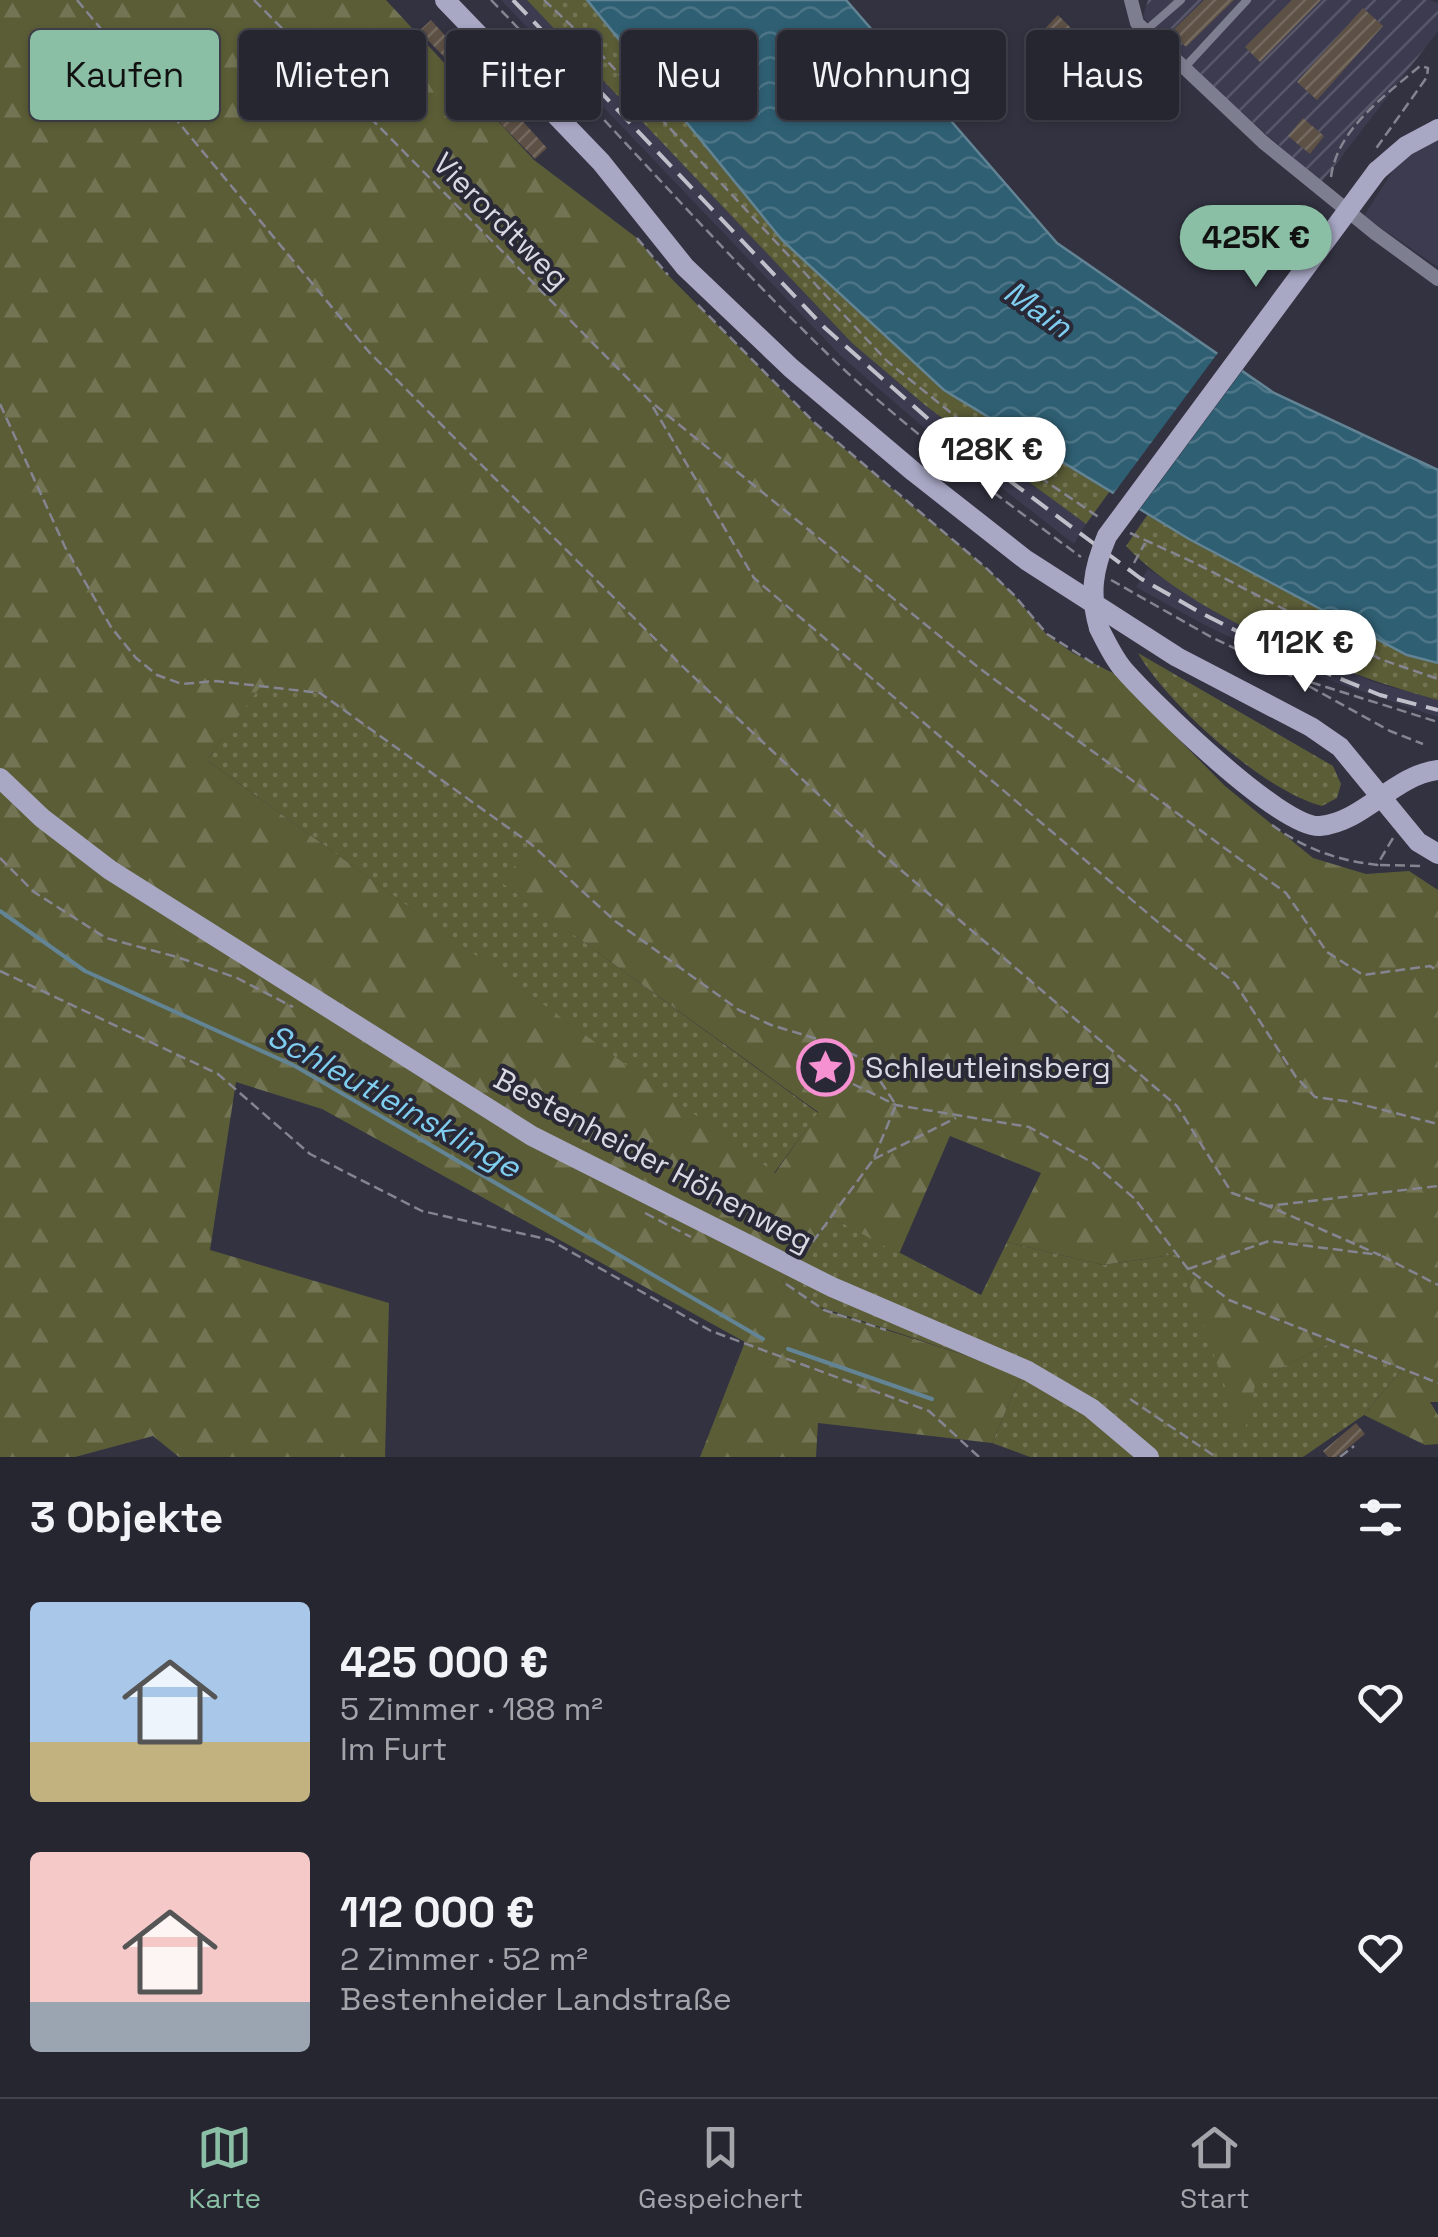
<!DOCTYPE html>
<html lang="de">
<meta charset="utf-8">
<style>
:root{--surface:#262631;--page:#32323d;--text:#f1f3f6;--muted:#a4a5ab;--line:#42434d;--accent:#8abfa5}
body{margin:0;font-family:"Space Grotesk",sans-serif;background:var(--page);color:var(--text);height:100vh;display:flex;flex-direction:column;font-size:38px;white-space:nowrap}
*{box-sizing:border-box;margin:0}
p{font-size:32px;color:var(--muted)}
.icon{flex:none;width:55px;height:55px;fill:none;stroke:currentColor;stroke-width:2;stroke-linecap:round;stroke-linejoin:round}
.map{position:relative;height:1457px;overflow:hidden}
.details{display:flex;flex-direction:column;background:var(--surface);flex:1}
.details>*{flex:none}
.hud{position:absolute;left:30px;top:30px;width:1380px;height:90px;display:flex;gap:20px}
.price{position:absolute;translate:-50% -85px;padding:0 22px;border-radius:35px;background:#fff;color:#222;font-size:32px;line-height:65px;filter:drop-shadow(0 2px 5px #0008)}
.price::after{content:'';position:absolute;left:50%;top:60px;width:30px;height:22px;margin-left:-15px;background:inherit;clip-path:polygon(0 0,100% 0,50% 100%)}
.price.current{background:var(--accent);color:#111}
ul{padding:0;list-style:none}
li{display:flex;align-items:center;gap:30px;height:250px;padding:0 30px}
li span{display:grid;place-items:center;flex:none;width:280px;height:200px;border-radius:10px;color:#555}
li>.icon{margin-inline-start:auto}
span .icon{width:120px;height:120px;fill:#fffc;stroke-width:1}
li b{font-size:42px}
h2{display:flex;justify-content:space-between;align-items:center;height:120px;padding:0 30px;font-size:42px}
.tag{padding:0 35px;border-radius:10px;background:var(--surface);box-shadow:0 2px 8px #0004,0 0 0 2px var(--line);font-size:35px;line-height:90px}
.tag.current{background:var(--accent);color:#111}
.menu{display:flex;justify-content:space-around;align-items:center;height:140px;border-top:2px solid var(--line);background:var(--surface);font-size:28px;color:var(--muted)}
.menu a{display:grid;justify-items:center;gap:5px}
.menu .current{color:var(--accent)}
.map>svg:first-child{display:block}
</style>
<div class="map">
<svg width="1438" height="1457" viewBox="0 0 1438 1457">
<defs>
<pattern id="industrial-furrows" width="10" height="10" patternUnits="userSpaceOnUse" patternTransform="scale(2.5)"><rect width="10" height="10" fill="#3c3b50"/><path d="M-1 1l2-2M0 10L10 0M9 11l2-2" fill="none" stroke="#585769"/></pattern>
<pattern id="grass-dots" width="8" height="8" patternUnits="userSpaceOnUse" patternTransform="scale(2.5)"><rect width="8" height="8" fill="#5b5d37"/><path d="M2 2h.1M6 6h.1" fill="none" stroke="#727454" stroke-width="1.8" stroke-linecap="round"/></pattern>
<pattern id="forest-firs" width="22" height="20" patternUnits="userSpaceOnUse" patternTransform="scale(2.5)"><rect width="22" height="20" fill="#5b5d37"/><path d="M5 1l3.5 6h-7zM16 11l3.5 6h-7z" fill="#727454"/></pattern>
<pattern id="water-waves" width="16" height="10" patternUnits="userSpaceOnUse" patternTransform="scale(2.5)"><rect width="16" height="10" fill="#2f5f73"/><path d="M0 5q4-4 8 0t8 0" fill="none" stroke="#4d7587"/></pattern>
<pattern id="building-hatch" width="6" height="6" patternUnits="userSpaceOnUse" patternTransform="scale(2.5)"><rect width="6" height="6" fill="#5d5044"/><path d="M-1 1l2-2M0 6l6-6M5 7l2-2" fill="none" stroke="#74695f"/></pattern>
</defs>
<rect width="100%" height="100%" fill="#333241"/>
<g fill="#3c3b50">
<polygon points="501,0 527,0 852,343 926,406 1086,524 1074,544 923,427 841,356"/>
<polygon points="1438,139 1438,267 1364,216 1399,161"/>
<polygon points="1148,569 1211,609 1373,682 1438,700 1438,717 1290,667 1201,623 1136,587"/>
</g>
<polygon fill="url(#industrial-furrows)" points="1148,0 1430,0 1438,3 1438,31 1322,182 1238,110 1143,17"/>
<g fill="url(#grass-dots)">
<polygon points="527,0 587,0 782,240 944,390 1110,491 1086,524 926,406 852,343"/>
<path d="M 1148,514 L 1407,655 L 1438,663 L 1438,700 C 1343,674 1194,618 1126,546 Z"/>
<path d="M 1138,653 L 1333,766 L 1341,784 L 1337,798 L 1322,806 C 1264,791 1168,705 1138,653 Z"/>
<polygon points="260,686 320,693 531,844 503,883 818,1113 774,1173 207,760"/>
<polygon points="831,1217 981,1295 1007,1242 1103,1265 1178,1254 1228,1392 1241,1445 1255,1381 1334,1341 1402,1369 1364,1415 1303,1457 1030,1457 992,1443 1024,1369 974,1358 820,1307 783,1282"/>
</g>
<path fill="url(#forest-firs)" fill-rule="evenodd" d="M 0,0 L 386,0 L 534,160 L 637,238 L 663,270 L 815,424 L 985,567 L 1014,595 L 1047,635 L 1073,653 L 1113,673 L 1225,786 L 1313,858 L 1366,874 L 1409,871 L 1438,890 L 1438,1402 L 1430,1402 L 1438,1415 L 1438,1444 L 1425,1445 L 1364,1415 L 1402,1369 L 1334,1341 L 1256,1381 L 1241,1448 L 1227,1392 L 1178,1254 L 1103,1265 L 1007,1242 L 1041,1173 L 950,1136 L 899,1254 L 831,1217 L 783,1282 L 824,1310 L 974,1358 L 1024,1369 L 992,1443 L 818,1423 L 816,1457 L 700,1457 L 745,1342 L 322,1109 L 236,1082 L 210,1250 L 389,1303 L 385,1457 L 179,1457 L 153,1436 L 75,1457 L 0,1457 ZM 260,687 L 320,693 L 530,844 L 502,883 L 818,1112 L 775,1173 L 207,760 Z"/>
<g fill="url(#water-waves)" stroke="#628495" stroke-width="2.5">
<polygon points="587,0 846,0 1057,243 1274,393 1438,470 1438,663 1407,655 1189,539 944,390 782,240"/>
<circle cx="1106" cy="60" r="28"/>
</g>
<polygon fill="#333241" points="1220,350 1245,367 1137,513 1111,497"/>
<g fill="none" stroke-linecap="round" stroke-linejoin="round">
<g stroke="#628495" stroke-width="4">
<polyline points="0,911 85,971 295,1066 763,1339"/>
<polyline points="788,1349 932,1399"/>
</g>
</g>
<g fill="url(#building-hatch)">
<polygon points="1204,0 1234,0 1186,47 1171,32"/>
<polygon points="1292,0 1321,0 1260,62 1245,47"/>
<polygon points="1363,8 1383,26 1317,100 1297,82"/>
<polygon points="1058,15 1075,32 1053,55 1036,38"/>
<polygon points="431,20 547,148 535,159 503,126 484,102 486,100 419,31"/>
<polygon points="1303,118 1324,136 1310,154 1288,136"/>
<polygon points="1356,1423 1365,1434 1337,1457 1328,1457 1323,1451"/>
</g>
<g fill="none" stroke-linecap="round" stroke-linejoin="round">
<g stroke="#858491" stroke-width="2.5" stroke-dasharray="10 5" stroke-linecap="butt">
<polyline points="77,0 369,352 679,663 874,847 1177,1106 1232,1193 1268,1206"/>
<polyline points="254,0 650,401 979,668 1286,893 1327,952 1363,975 1430,966 1438,971"/>
<path d="M 491,0 C 608,120 716,247 837,363 C 912,434 998,496 1081,557"/>
<polyline points="544,0 595,48 887,361 982,438 1100,518"/>
<path d="M 1331,177 C 1337,129 1386,95 1420,66 L 1428,68 L 1427,77 L 1375,150"/>
<polyline points="637,238 668,275"/>
<polyline points="698,305 815,423 985,567 1014,595 1047,634 1099,667"/>
<polyline points="0,404 65,547 111,627 136,658 157,675 182,684 216,681 320,693 531,844 615,921 739,1010 771,1025 827,1042 867,1061 896,1105 873,1160 803,1255"/>
<polyline points="653,407 754,578 1159,923 1235,983 1296,1077 1315,1097 1352,1102 1438,1124"/>
<polyline points="1130,533 1197,564 1380,659 1438,679"/>
<polyline points="1134,563 1145,543"/>
<polyline points="1111,580 1211,637 1294,677 1438,722"/>
<polyline points="1296,679 1390,731 1423,744"/>
<path d="M 1272,825 C 1305,849 1336,860 1377,865 L 1393,838"/>
<polyline points="0,858 34,892 106,938 177,957 237,978 293,1007"/>
<polyline points="1380,865 1422,866"/>
<polyline points="0,971 218,1074 310,1154 422,1211 550,1240 711,1331 929,1411 979,1457"/>
<polyline points="853,1084 896,1105 1029,1127 1093,1163 1135,1199 1188,1269 1229,1300 1438,1383"/>
<polyline points="874,1159 956,1118"/>
<polyline points="645,1213 691,1237"/>
<polyline points="1382,1256 1438,1285"/>
<polyline points="1188,1269 1269,1241 1380,1255 1268,1206 1438,1186"/>
<polyline points="786,1284 824,1310 886,1330"/>
<polyline points="1130,1399 1216,1457"/>
<polyline points="1340,1457 1354,1446"/>
</g>
<g stroke="#7e7e91" stroke-width="8">
<polyline points="1145,31 1181,0"/>
<polyline points="1185,67 1247,0"/>
</g>
<polyline stroke="#7e7e91" stroke-width="14" points="1131,0 1137,23 1263,142 1375,233 1438,279"/>
<g stroke="#a8a8c5" stroke-width="20">
<polyline points="445,0 601,162 685,267 791,368 914,472 1026,560 1177,657 1311,727 1340,747 1418,842 1438,854"/>
<polyline points="1377,171 1406,146 1438,129"/>
<path d="M 1099,628 C 1106,642 1113,657 1123,669 C 1151,701 1281,829 1320,826 C 1364,822 1394,775 1438,770"/>
<polyline points="0,778 42,818 110,870 532,1136 832,1287 1028,1371 1091,1408 1149,1457"/>
</g>
<polyline stroke="#c0bfca" stroke-width="4" stroke-dasharray="20 10" stroke-linecap="butt" points="513,0 825,328 935,425 1140,578 1201,613 1290,658 1380,695 1438,710"/>
<path stroke="#a8a8c5" stroke-width="20" d="M 1099,628 C 1089,594 1093,569 1107,536 L 1377,171"/>
</g>
<defs>
<symbol id="sight-ring" viewBox="-11 -11 22 22"><circle r="9.5" fill="#292836" stroke="#f590d1" stroke-width="1.5"/><path d="M0-6L1.8-2.2L6-1.7L2.9 1.2L3.7 5.4L0 3.3L-3.7 5.4L-2.9 1.2L-6-1.7L-1.8-2.2Z" fill="#f590d1"/></symbol>
</defs>
<g fill-rule="evenodd">
<use href="#sight-ring" x="794" y="1036" width="63" height="63"/>
</g>
<g text-anchor="middle" stroke-width="8" stroke-linejoin="round" paint-order="stroke">
<g font-size="30" fill="#dad9e3" stroke="#292836">
<text transform="translate(501 221) rotate(45)" y="10">Vierordtweg</text>
<text transform="translate(653 1160) rotate(28)" y="10">Bestenheider Höhenweg</text>
</g>
<g font-size="30" fill="#dad9e3" stroke="#292836" text-anchor="start">
<text x="865" y="1078">Schleutleinsberg</text>
</g>
<g font-size="32" font-style="italic" fill="#7fcdef" stroke="#292836">
<text transform="translate(1038 309) rotate(35)" y="11">Main</text>
<text transform="translate(394 1101) rotate(29)" y="11">Schleutleinsklinge</text>
</g>
</g>
</svg>
<b class="price current" style="left:1256px;top:290px">425K €</b>
<b class="price" style="left:992px;top:502px">128K €</b>
<b class="price" style="left:1305px;top:695px">112K €</b>
<div class="hud">
<a class="tag current">Kaufen</a>
<a class="tag">Mieten</a>
<a class="tag">Filter</a>
<a class="tag">Neu</a>
<a class="tag">Wohnung</a>
<a class="tag">Haus</a>
</div>
</div>
<section class="details">
<h2>3 Objekte<svg class="icon" aria-label="filters" viewBox="0 0 24 24"><path d="M4 7h16M4 17h16"/><circle cx="9" cy="7" r="2"/><circle cx="15" cy="17" r="2"/></svg></h2>
<ul>
<li><span style="background:linear-gradient(#a9c7e8 70%,#c2b280 0)"><svg class="icon" aria-label="home" viewBox="0 0 24 24"><path d="M3 11l9-7 9 7M6 9v11h12V9"/></svg></span><div><b>425 000 €</b><p>5 Zimmer · 188 m²</p><p>Im Furt</p></div><svg class="icon" aria-label="heart" viewBox="0 0 24 24"><path d="M12 20l-8-8c-3-5 5-10 8-4 3-6 11-1 8 4z"/></svg></li>
<li><span style="background:linear-gradient(#f6c9c9 75%,#9aa5b1 0)"><svg class="icon" aria-label="home" viewBox="0 0 24 24"><path d="M3 11l9-7 9 7M6 9v11h12V9"/></svg></span><div><b>112 000 €</b><p>2 Zimmer · 52 m²</p><p>Bestenheider Landstraße</p></div><svg class="icon" aria-label="heart" viewBox="0 0 24 24"><path d="M12 20l-8-8c-3-5 5-10 8-4 3-6 11-1 8 4z"/></svg></li>
</ul>
</section>
<nav class="menu">
<a class="current"><svg class="icon" aria-label="map" viewBox="0 0 24 24"><path d="M3 6l6-2 6 2 6-2v14l-6 2-6-2-6 2zM9 4v14M15 6v14"/></svg>Karte</a>
<a><svg class="icon" aria-label="saved" viewBox="0 0 24 24"><path d="M7 4h10v16l-5-4-5 4z"/></svg>Gespeichert</a>
<a><svg class="icon" aria-label="home" viewBox="0 0 24 24"><path d="M3 11l9-7 9 7M6 9v11h12V9"/></svg>Start</a>
</nav>
